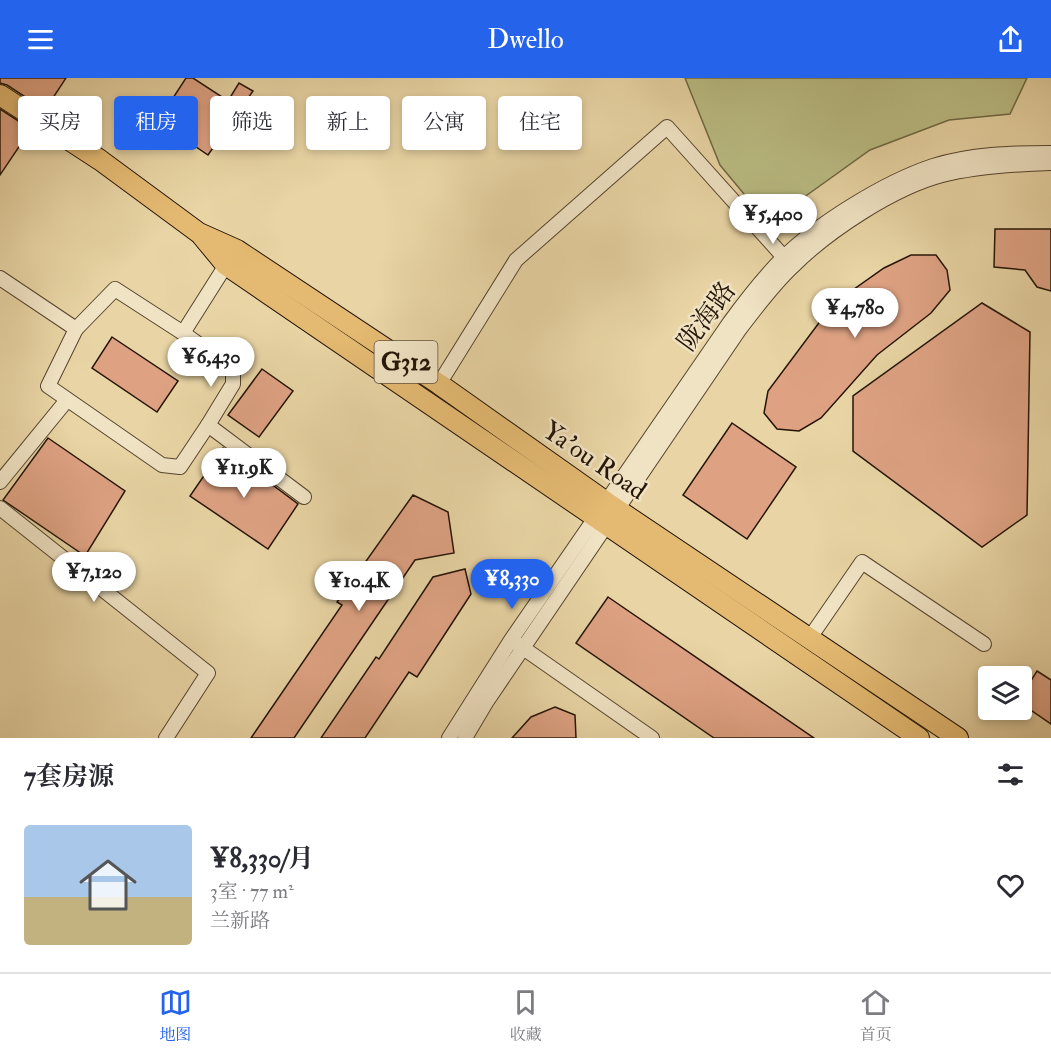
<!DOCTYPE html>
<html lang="zh">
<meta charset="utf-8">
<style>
:root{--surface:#fff;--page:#f2f2f3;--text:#2b2b33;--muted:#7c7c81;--line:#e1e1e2;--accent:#2563eb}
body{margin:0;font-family:"IM FELL Double Pica","Noto Serif SC",serif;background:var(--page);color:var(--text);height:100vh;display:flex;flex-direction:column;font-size:22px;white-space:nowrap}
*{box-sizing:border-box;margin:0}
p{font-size:20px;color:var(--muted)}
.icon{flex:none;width:33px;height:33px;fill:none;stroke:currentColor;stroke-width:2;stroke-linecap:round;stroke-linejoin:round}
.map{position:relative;height:660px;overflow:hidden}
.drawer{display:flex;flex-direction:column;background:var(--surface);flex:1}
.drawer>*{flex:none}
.guide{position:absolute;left:18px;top:18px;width:600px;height:54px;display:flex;gap:12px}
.fabs{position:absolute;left:978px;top:588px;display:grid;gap:12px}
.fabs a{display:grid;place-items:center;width:54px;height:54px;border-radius:6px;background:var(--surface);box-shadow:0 3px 9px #0003;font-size:30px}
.price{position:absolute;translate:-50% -51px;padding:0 14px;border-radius:21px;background:#fff;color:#222;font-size:20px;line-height:39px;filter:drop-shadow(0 2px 3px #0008)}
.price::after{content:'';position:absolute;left:50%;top:36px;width:18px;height:14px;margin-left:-9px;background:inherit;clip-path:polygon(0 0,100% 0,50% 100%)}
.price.current{background:var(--accent);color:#fff}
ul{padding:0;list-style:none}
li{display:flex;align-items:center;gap:18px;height:150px;padding:0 24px}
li+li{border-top:2px solid var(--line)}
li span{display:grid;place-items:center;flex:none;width:168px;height:120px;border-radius:6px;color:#555}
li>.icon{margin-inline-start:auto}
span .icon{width:72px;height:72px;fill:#fffc;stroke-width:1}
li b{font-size:26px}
h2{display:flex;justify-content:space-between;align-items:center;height:72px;padding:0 24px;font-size:26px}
.tag{padding:0 21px;border-radius:6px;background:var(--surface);box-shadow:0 3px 9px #0003;font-size:21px;line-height:54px}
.tag.current{background:var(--accent);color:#fff}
header{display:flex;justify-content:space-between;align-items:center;height:78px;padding:0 24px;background:var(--accent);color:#fff;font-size:27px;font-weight:600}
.tabs{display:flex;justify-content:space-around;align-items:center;height:84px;border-top:2px solid var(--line);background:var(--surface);font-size:16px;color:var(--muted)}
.tabs a{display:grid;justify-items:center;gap:3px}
.tabs .current{color:var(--accent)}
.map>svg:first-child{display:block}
</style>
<header><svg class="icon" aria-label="menu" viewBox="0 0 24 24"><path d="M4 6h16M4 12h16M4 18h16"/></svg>Dwello<svg class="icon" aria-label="share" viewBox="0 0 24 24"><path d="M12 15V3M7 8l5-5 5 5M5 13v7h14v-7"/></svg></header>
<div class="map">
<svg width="1051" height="660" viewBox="0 0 1051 660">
<rect width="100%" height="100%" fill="#e8d4a4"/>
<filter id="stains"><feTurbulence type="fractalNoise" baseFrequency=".00333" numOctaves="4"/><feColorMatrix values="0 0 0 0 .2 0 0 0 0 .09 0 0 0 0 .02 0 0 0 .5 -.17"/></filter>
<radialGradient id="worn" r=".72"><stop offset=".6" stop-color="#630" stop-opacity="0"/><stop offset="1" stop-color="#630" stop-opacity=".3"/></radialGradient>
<polygon fill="#babc83" stroke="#6f6844" stroke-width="1.5" points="685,0 1027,0 1010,36 949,42 870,72 768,145 720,87"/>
<g fill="#dea283" stroke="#241406" stroke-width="1.5">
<polygon points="0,0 66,0 45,32 7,7 0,5"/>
<polygon points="186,0 193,0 228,23 239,5 253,13 208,77 158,43"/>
<polygon points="0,31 31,51 0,97"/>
<polygon points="995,151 1051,151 1051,213 1037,209 1025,192 994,189"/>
<polygon points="911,177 936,177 947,192 950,212 931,235 877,277 821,340 799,353 777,351 764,335 768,313 833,226 884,190"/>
<polygon points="982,225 1030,254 1027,437 982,469 853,373 853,318"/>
<polygon points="112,259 178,303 157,334 92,290"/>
<polygon points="262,291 293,313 259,359 228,337"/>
<polygon points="732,345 796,389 747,461 683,417"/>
<polygon points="48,360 125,413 85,478 3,422"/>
<polygon points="223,370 298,426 268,471 190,418"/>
<polygon points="413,417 448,434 454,475 415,482 294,660 251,660 342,527 337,524"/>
<polygon points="465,491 471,516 417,599 409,594 365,660 321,660 376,579 379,581 433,499"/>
<polygon points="608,519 814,660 714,660 576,565"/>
<polygon points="1037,593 1051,602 1051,646 1022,626 1022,617"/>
<polygon points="555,629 575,637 576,660 512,660 531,639"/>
</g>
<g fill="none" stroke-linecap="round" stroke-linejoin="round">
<defs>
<g id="minor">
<polyline points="0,200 76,251 48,308 162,387 180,389 208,347"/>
<polyline points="76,251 115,211 183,255 233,291 233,306 208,347 304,419"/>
<polyline points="183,255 226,187"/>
<polyline points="439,306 516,182 667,49 790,186"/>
<polyline points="0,404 67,322"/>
<polyline points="0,430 208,595 166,660"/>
<polyline points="809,561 862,484 984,566"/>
<polyline points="516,565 652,660"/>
<path d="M 449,660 L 511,562 L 730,244 C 746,222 763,200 782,181 C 818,145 885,104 933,88 C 971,76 1012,75 1051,75"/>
<path d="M 465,660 L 487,623 L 739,252 C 756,230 772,208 792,189 C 828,153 893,110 942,97 C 978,88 1015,86 1051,85"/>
</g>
<g id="highway">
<polyline points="0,17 100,82 199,155 237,172 439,306 606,424 958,660"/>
<polyline points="202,158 226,187 919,660"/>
</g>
</defs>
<use href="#minor" stroke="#55442e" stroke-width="16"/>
<use href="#highway" stroke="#241406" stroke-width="22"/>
<use href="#minor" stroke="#f0e3c4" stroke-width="14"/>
<use href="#highway" stroke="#e4ba72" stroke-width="20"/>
</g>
<g text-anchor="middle" stroke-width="5" stroke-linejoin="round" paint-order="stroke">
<rect fill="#f0e3c4" stroke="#61523f" stroke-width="1.5" x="374.5" y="263" width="63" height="42" rx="4.5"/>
<g font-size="24" font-weight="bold" fill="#241406">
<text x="406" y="292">G312</text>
</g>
<g font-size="26" fill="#241406" stroke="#f0e3c4">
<text transform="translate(706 238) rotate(-54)" y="9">陇海路</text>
<text transform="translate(595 382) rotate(34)" y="9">Ya'ou Road</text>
</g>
</g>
<rect width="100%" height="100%" filter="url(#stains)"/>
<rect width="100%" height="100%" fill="url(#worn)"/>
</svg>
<div class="fabs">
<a><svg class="icon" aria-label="layers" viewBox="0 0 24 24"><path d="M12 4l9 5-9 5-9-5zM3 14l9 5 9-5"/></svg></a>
</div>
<b class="price" style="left:773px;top:167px">¥5,400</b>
<b class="price" style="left:855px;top:261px">¥4,780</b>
<b class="price" style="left:211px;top:310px">¥6,430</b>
<b class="price" style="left:244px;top:421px">¥11.9K</b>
<b class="price" style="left:94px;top:525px">¥7,120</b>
<b class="price current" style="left:512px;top:532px">¥8,330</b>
<b class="price" style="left:359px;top:534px">¥10.4K</b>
<div class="guide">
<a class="tag">买房</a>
<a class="tag current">租房</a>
<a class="tag">筛选</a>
<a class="tag">新上</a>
<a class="tag">公寓</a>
<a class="tag">住宅</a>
</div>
</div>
<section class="drawer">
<h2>7套房源<svg class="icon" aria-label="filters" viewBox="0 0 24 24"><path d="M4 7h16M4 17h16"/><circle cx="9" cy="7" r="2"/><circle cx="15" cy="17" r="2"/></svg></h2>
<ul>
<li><span style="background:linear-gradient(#a9c7e8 60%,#c2b280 0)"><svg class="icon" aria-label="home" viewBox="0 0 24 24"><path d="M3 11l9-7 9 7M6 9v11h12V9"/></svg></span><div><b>¥8,330/月</b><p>3室 · 77 m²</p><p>兰新路</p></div><svg class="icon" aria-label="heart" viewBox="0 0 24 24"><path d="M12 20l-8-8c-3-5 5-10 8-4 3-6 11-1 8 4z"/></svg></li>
</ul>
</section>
<nav class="tabs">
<a class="current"><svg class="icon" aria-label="map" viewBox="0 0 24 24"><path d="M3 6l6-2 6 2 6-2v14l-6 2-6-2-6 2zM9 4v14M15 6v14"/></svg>地图</a>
<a><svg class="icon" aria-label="saved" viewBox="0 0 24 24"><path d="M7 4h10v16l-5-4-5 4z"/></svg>收藏</a>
<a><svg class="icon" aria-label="home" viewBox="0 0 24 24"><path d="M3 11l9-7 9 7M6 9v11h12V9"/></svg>首页</a>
</nav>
